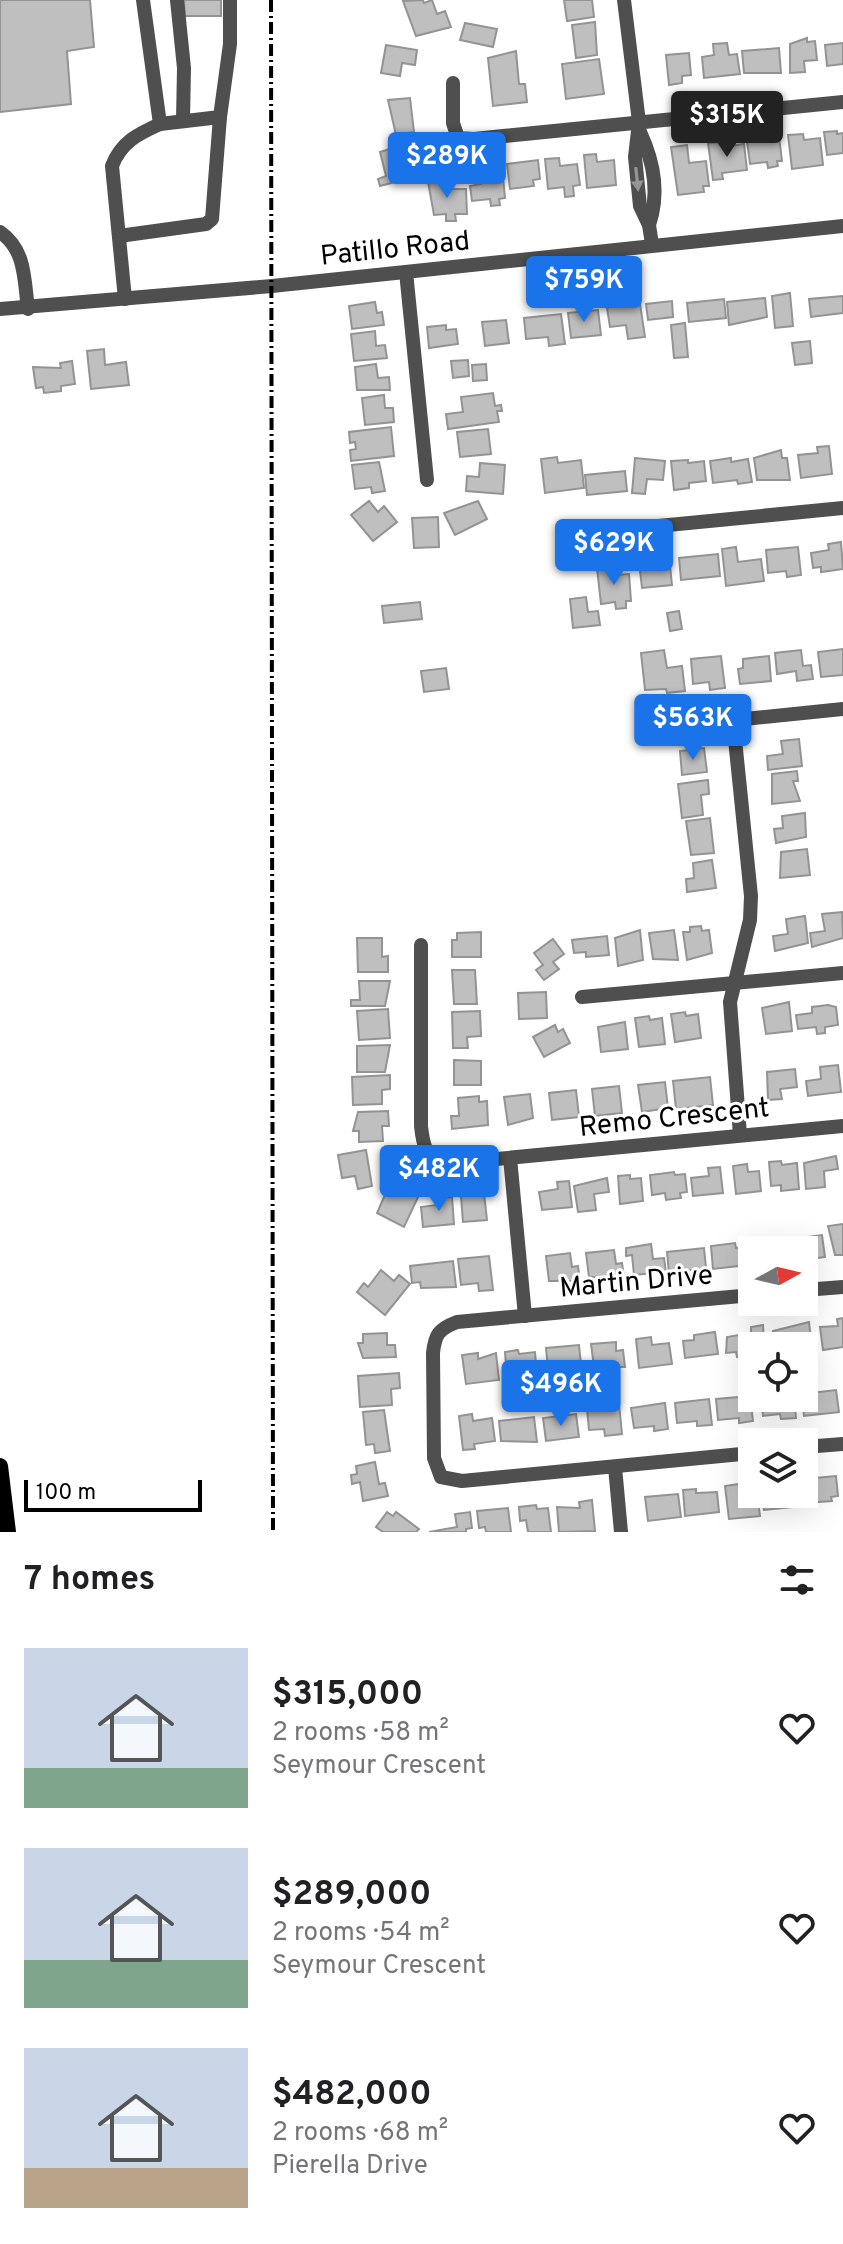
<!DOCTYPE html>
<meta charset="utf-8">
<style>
:root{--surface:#fff;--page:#f2f2f2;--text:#202124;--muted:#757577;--accent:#1a73e8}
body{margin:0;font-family:Overpass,sans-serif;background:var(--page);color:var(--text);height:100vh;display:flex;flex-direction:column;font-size:30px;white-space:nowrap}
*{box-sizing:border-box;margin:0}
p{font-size:26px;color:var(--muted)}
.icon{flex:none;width:44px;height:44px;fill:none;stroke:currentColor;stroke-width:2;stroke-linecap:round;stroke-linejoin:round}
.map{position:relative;height:1532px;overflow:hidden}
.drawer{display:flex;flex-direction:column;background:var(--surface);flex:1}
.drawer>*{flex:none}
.needle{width:52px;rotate:82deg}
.buttons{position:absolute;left:738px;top:1236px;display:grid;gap:16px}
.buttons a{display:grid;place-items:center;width:80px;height:80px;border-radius:0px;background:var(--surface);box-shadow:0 8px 32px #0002;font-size:40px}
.scale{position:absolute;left:24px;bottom:20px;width:178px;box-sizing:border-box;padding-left:8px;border:4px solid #000;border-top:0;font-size:22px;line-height:28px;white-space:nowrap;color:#000;-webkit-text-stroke:6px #fff;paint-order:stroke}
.price{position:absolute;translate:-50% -68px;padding:0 18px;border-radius:8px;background:var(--accent);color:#fff;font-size:26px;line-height:52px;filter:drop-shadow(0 2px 4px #0008)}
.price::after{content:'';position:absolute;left:50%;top:48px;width:24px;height:18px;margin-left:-12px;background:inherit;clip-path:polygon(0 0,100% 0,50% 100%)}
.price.on{background:#222;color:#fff}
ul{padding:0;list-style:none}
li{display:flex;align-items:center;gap:24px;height:200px;padding:0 24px}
li span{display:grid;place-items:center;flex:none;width:224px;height:160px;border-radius:0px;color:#555}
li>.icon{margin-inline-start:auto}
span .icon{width:96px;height:96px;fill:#fffc;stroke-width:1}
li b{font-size:34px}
h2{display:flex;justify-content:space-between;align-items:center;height:96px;padding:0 24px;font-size:34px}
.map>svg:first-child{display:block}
</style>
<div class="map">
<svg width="843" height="1532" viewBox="0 0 843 1532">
<rect width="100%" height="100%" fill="#fff"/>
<g fill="#bfbfbf" stroke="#939393" stroke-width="2">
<polygon points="0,0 90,0 94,47 67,51 71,104 0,112"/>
<polygon points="184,0 221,0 221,16 185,16"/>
<polygon points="423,0 424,3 432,0 437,14 445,11 451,27 416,36 403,1"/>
<polygon points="564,0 592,0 594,17 567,21"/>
<polygon points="595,22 597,55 576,58 572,25"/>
<polygon points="465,23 497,29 493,47 460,40"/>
<polygon points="807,38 807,42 815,41 817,60 804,61 805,72 790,73 790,44"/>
<polygon points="727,43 729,55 737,54 740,74 704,78 702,57 714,55 713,44"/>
<polygon points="843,43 843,64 827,66 825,45"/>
<polygon points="386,45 417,50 415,65 402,63 400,76 381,73"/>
<polygon points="779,48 781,73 744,73 742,51"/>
<polygon points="516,51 519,84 525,84 527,102 493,106 488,58"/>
<polygon points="689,53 691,75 682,76 682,83 669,85 666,55"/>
<polygon points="599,59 604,94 566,99 562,64"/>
<polygon points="410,98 414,132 396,135 388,100"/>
<polygon points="837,131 837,134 843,133 843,153 827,155 824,132"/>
<polygon points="803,134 804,140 820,138 823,165 792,169 788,135"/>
<polygon points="779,137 782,161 777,161 778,166 768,168 767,162 750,164 747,141"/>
<polygon points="722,142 723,147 744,144 747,170 722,173 723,179 713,180 708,143"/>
<polygon points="687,145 689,163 706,161 709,186 703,186 704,192 678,195 671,147"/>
<polygon points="400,146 405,163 414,161 418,176 380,186 378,179 386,176 380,152"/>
<polygon points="596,154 597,162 614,160 616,185 587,188 584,155"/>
<polygon points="559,158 560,166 577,164 580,185 573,186 574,196 565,197 564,187 548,189 545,159"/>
<polygon points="538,160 540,179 533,180 534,186 510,189 507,164"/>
<polygon points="442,177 446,189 466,189 467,214 455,214 456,221 446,221 446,214 434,215 428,182"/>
<polygon points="503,177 505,198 499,199 500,205 491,206 490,199 472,201 470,186 481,184 481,180"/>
<polygon points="790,293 793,326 775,328 772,296"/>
<polygon points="843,296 843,313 811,317 809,299"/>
<polygon points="765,298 767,317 729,325 727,302"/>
<polygon points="724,299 726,318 689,322 687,303"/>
<polygon points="625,301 626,307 640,304 645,337 628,339 626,325 610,327 607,308"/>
<polygon points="672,301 673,317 648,320 646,304"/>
<polygon points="375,302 377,313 382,312 384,325 352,329 349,306"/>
<polygon points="598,310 601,335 571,338 568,313"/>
<polygon points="561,314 565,344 549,346 548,337 526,339 524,318"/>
<polygon points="506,320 509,343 485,346 482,322"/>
<polygon points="685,323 688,357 674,358 671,325"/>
<polygon points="446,325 446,330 456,329 458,344 429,348 427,327"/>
<polygon points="375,331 376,346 385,345 387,358 354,361 351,334"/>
<polygon points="810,341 812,363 795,365 792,343"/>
<polygon points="104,349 105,365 126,362 129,385 91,389 87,351"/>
<polygon points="468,360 469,376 453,378 451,361"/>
<polygon points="72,361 75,384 61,386 61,391 44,393 43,387 36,388 33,367 61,368 60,363"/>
<polygon points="376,364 378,378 389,377 390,390 357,390 355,367"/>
<polygon points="486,364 487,380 473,381 472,365"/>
<polygon points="493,393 495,406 501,405 502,411 497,411 499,422 448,429 446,414 463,412 461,397"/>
<polygon points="384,395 385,408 393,408 394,422 365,425 362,398"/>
<polygon points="391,427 394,456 351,461 350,450 356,449 355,442 350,443 349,432"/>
<polygon points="488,429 491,454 460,457 457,432"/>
<polygon points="829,446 832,474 801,478 798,455 818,453 817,447"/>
<polygon points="781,450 782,458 787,458 790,480 757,480 754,458"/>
<polygon points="557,457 558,463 581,460 584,488 545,493 541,459"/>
<polygon points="635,458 665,461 663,480 647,479 645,494 632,493"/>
<polygon points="731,458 731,462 748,459 752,482 738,484 737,480 713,483 710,461"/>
<polygon points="688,460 688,463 704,461 706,481 689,483 689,488 674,490 671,461"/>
<polygon points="379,462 385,491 372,493 371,487 355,489 352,465"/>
<polygon points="480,463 505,465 503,494 466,491 467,476 479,477"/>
<polygon points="625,471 627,491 587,495 585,475"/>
<polygon points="369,501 378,512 384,506 397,522 373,541 351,515"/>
<polygon points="478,501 487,519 455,535 444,513"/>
<polygon points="438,517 439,547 414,548 412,518"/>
<polygon points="841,542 843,569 821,572 821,567 813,568 811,553 829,550 828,544"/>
<polygon points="736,547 738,562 761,559 764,581 726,586 722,549"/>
<polygon points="798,547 801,575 787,577 786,571 768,573 766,550"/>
<polygon points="718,554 720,576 681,580 679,558"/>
<polygon points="669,556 672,585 642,588 639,562"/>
<polygon points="615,567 616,575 629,574 631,601 626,601 626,608 616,609 615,602 601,604 597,568"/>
<polygon points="586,597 588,612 598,611 600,625 573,628 570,599"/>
<polygon points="420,602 422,619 384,623 382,606"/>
<polygon points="679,611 682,629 670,631 667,613"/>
<polygon points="843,649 843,675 821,677 818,652"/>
<polygon points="664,650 667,668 682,666 685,691 667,693 666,689 645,690 641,653"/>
<polygon points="801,650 803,666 811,665 813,679 797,681 796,671 777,674 775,653"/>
<polygon points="721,656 725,688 710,690 709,682 693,684 691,659"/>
<polygon points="769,656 771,681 740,684 738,669 743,668 743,659"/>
<polygon points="446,668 449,689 424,692 421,671"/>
<polygon points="799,739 802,766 768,770 767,756 783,754 781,741"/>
<polygon points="704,748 707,772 682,775 680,751"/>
<polygon points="797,771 798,781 793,781 800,801 772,804 772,774"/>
<polygon points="708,780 709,794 701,795 703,815 682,818 678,784"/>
<polygon points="805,813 806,837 776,843 774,829 783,828 782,816"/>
<polygon points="710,818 714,853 691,855 686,821"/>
<polygon points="807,849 810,875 780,878 781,852"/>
<polygon points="712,860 716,888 687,892 686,879 694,878 693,863"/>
<polygon points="842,912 843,938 812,947 810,933 825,931 822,914"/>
<polygon points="805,916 808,943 775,951 773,936 788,934 786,919"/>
<polygon points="701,926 702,931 709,930 712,953 687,960 683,932 690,932 690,927"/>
<polygon points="640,930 643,960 618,966 615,938"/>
<polygon points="674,930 678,960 653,959 649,933"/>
<polygon points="481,932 481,957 452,957 452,940 457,940 457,933"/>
<polygon points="607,936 609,955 586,957 586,952 574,953 572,940"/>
<polygon points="357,938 382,938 382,957 388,956 388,972 358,972"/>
<polygon points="553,939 564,954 553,962 559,969 544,980 536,970 543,965 534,953"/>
<polygon points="452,970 475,970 477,1004 454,1004"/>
<polygon points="359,981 390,981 385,1006 351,1006 351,1000 360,1000"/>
<polygon points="546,992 547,1018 519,1019 518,993"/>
<polygon points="789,1002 792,1031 766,1034 762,1008"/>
<polygon points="828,1005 836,1007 838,1025 825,1027 825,1033 817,1034 816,1027 798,1029 796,1015 812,1013 812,1007"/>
<polygon points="388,1009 390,1038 359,1040 357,1011"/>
<polygon points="480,1011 481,1036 467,1037 468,1048 453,1048 452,1012"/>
<polygon points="685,1012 686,1016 698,1014 701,1038 675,1042 671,1014"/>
<polygon points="649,1016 650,1020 662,1018 665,1044 639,1047 635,1018"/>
<polygon points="625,1022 628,1049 601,1052 598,1027"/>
<polygon points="555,1025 558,1032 563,1029 570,1043 544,1057 533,1037"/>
<polygon points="390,1045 385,1072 357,1072 357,1046"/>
<polygon points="454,1060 481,1061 481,1085 454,1085"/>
<polygon points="838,1065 841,1092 808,1096 806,1081 821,1079 820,1067"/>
<polygon points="795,1069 797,1087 780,1089 782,1099 768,1100 767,1072"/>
<polygon points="390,1075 390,1089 382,1090 382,1104 353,1105 352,1077"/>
<polygon points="710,1077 713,1105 676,1109 673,1081"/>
<polygon points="665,1082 668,1108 642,1112 638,1085"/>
<polygon points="619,1086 622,1113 595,1116 592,1089"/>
<polygon points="576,1090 579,1117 552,1120 549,1093"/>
<polygon points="530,1094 533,1118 508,1125 504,1097"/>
<polygon points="479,1096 479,1102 487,1101 488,1125 452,1129 451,1116 459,1116 458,1098"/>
<polygon points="388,1111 389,1126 382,1126 383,1141 359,1142 359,1131 353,1131 358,1112"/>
<polygon points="366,1150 372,1186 358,1189 355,1176 342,1178 338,1155"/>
<polygon points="836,1156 838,1169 824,1171 825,1187 806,1189 804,1163"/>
<polygon points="781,1161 782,1165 797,1163 799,1189 781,1191 781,1185 771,1186 769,1162"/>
<polygon points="747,1164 748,1172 759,1171 761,1191 736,1194 733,1166"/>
<polygon points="720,1167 723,1193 693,1196 691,1178 709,1176 708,1168"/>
<polygon points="674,1172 675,1175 685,1174 687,1192 680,1193 681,1198 666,1200 665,1193 652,1195 650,1175"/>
<polygon points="630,1175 630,1179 641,1178 643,1201 620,1204 618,1176"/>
<polygon points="607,1178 609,1192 594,1194 596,1210 578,1212 574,1186"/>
<polygon points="569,1181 572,1207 542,1210 539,1192 558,1189 557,1182"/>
<polygon points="405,1189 419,1195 404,1227 377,1213 387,1190 402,1196"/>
<polygon points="484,1193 487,1220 463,1222 461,1196"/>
<polygon points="452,1197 454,1224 423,1227 421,1207 437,1205 436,1199"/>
<polygon points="843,1224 843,1255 835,1255 828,1226"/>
<polygon points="822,1235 825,1257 804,1260 804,1250 793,1250 791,1239"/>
<polygon points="784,1240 785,1250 752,1250 751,1265 749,1244"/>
<polygon points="735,1243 736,1248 745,1247 747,1265 713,1269 711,1246"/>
<polygon points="651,1244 653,1259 664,1258 666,1272 634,1275 632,1255 626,1256 626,1248"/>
<polygon points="704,1248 706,1268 669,1273 667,1252"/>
<polygon points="614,1250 616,1264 622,1263 624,1277 589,1277 586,1253"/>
<polygon points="570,1253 572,1267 578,1266 580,1281 549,1281 546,1256"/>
<polygon points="489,1256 493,1290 479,1291 478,1283 461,1285 458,1259"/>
<polygon points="453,1261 456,1287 421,1288 420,1282 412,1283 410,1266"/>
<polygon points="381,1270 394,1281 399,1275 410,1284 385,1315 357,1292 364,1283 368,1287"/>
<polygon points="843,1318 843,1347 823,1350 820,1327 838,1326 837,1319"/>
<polygon points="809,1322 812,1350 804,1351 804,1346 775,1346 773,1331"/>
<polygon points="763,1325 764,1342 752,1346 752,1356 737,1357 736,1352 726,1353 727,1337 751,1333 751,1327"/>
<polygon points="715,1332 718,1354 685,1358 683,1341 694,1340 694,1335"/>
<polygon points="387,1333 387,1345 395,1345 396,1357 363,1358 358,1343 363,1343 363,1334"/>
<polygon points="651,1337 652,1345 669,1343 672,1364 639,1368 636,1339"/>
<polygon points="616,1342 616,1351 623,1350 625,1367 594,1367 591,1344"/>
<polygon points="579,1345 581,1365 548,1369 546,1348"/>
<polygon points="518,1350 519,1354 535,1352 537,1377 514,1380 512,1365 506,1366 505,1352"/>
<polygon points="478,1353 478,1359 496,1353 499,1380 466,1384 462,1355"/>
<polygon points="399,1373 400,1388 391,1389 392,1405 360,1407 358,1376"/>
<polygon points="836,1390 839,1412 804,1416 802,1398 811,1397 810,1393"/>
<polygon points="750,1396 753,1421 739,1423 739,1418 718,1420 716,1399"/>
<polygon points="761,1398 794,1398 796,1418 781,1419 780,1414 763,1416"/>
<polygon points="709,1399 712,1425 697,1426 697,1421 677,1423 675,1403"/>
<polygon points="665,1403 668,1429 654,1431 654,1426 634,1428 631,1408"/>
<polygon points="619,1404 622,1434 605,1436 604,1429 589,1430 587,1408"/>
<polygon points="384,1410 390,1451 375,1453 374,1444 366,1445 363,1412"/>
<polygon points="472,1414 473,1421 492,1418 495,1441 474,1444 475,1449 463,1450 459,1416"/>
<polygon points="576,1414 579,1437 546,1441 543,1418"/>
<polygon points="534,1417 537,1442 501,1441 499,1421"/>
<polygon points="375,1462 379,1484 385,1483 388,1496 363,1501 360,1482 352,1484 351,1475 357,1474 356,1466"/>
<polygon points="836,1476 838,1496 831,1497 832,1501 805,1503 804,1479"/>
<polygon points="739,1484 741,1496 749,1495 748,1491 757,1494 760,1516 729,1519 725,1486"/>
<polygon points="696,1489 696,1493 717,1492 719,1512 685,1516 683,1490"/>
<polygon points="678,1494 681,1517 648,1521 645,1497"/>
<polygon points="762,1494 796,1494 796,1496 791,1497 792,1507 764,1510"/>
<polygon points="592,1500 595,1531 559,1532 557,1507 580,1508 579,1502"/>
<polygon points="536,1505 537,1509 548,1508 551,1532 528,1532 526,1520 520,1521 519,1507"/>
<polygon points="508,1508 511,1532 486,1532 485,1527 479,1528 477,1511"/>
<polygon points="387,1512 393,1516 396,1512 419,1529 416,1532 383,1532 376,1527"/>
<polygon points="470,1512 472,1528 466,1529 466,1532 429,1532 457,1527 455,1514"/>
</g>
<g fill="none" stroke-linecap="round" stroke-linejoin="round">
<g stroke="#4f4f4f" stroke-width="14">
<polyline points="177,0 184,68 183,120"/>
<polyline points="624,0 639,122 635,157 640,206 649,225 652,244"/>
<polyline points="453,83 453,123 458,138 474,139 843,102"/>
<polyline points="160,124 220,117 230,44 230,0"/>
<path d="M 640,132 C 654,162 660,193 649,225"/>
<path d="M 0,232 C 26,250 24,279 28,309"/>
<polyline points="119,236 206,224 212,219 220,117"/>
<polyline points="406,272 427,480"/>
<path d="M 125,299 L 112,166 C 121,142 138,134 160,124 L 143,0"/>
<polyline points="0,309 272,286 843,226"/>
<polyline points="575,534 843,508"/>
<polyline points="733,720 751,896 750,920 730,1002 740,1135"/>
<polyline points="647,729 843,709"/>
<path d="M 421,945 L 421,1126 C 423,1145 425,1156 444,1164 L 843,1126"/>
<polyline points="582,997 843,973"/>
<polyline points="510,1158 525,1316"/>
<polyline points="804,1290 843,1287"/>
<path d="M 752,1295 L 457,1322 C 439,1329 435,1334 433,1353 L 434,1458 L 441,1477 L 462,1481 L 752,1453"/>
<polyline points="804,1447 843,1444"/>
<polyline points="615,1467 621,1532"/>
</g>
<polyline stroke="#000" stroke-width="16" points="0,1466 8,1532"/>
<polyline stroke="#000" stroke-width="4" stroke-dasharray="12 4 2 4" stroke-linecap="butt" points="271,0 273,1532"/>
</g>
<defs><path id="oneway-solid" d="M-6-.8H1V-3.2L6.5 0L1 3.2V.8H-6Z" transform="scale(2)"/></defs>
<use fill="#959595" href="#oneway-solid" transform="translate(637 179) rotate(84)"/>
<g text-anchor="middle" stroke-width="6" stroke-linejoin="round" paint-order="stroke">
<g font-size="28" fill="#000" stroke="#fff">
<text transform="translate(395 247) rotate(-6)" y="10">Patillo Road</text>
<text transform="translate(674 1116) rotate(-6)" y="10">Remo Crescent</text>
<text transform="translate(636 1280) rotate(-5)" y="10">Martin Drive</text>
</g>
</g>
</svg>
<div class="buttons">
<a><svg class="needle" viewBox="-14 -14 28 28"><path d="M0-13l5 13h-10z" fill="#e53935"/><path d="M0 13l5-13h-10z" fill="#757577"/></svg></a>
<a><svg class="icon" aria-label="locate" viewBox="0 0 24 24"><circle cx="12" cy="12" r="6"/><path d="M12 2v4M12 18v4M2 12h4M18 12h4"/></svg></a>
<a><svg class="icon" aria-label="layers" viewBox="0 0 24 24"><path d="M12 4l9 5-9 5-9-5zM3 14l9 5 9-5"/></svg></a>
</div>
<div class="scale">100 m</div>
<b class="price on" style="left:727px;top:159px">$315K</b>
<b class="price" style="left:447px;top:200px">$289K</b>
<b class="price" style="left:584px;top:324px">$759K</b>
<b class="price" style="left:614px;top:587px">$629K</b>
<b class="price" style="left:693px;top:762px">$563K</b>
<b class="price" style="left:439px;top:1213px">$482K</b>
<b class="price" style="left:561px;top:1428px">$496K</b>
</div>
<section class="drawer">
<h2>7 homes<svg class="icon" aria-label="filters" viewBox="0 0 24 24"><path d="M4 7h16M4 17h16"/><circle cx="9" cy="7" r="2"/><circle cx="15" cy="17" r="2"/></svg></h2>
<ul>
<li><span style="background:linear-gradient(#c9d6e8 75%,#7fa58c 0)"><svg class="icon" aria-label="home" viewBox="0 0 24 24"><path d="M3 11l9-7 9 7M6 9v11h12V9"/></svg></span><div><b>$315,000</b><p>2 rooms · 58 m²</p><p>Seymour Crescent</p></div><svg class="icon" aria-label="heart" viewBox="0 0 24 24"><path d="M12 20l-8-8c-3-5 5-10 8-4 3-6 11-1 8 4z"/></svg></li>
<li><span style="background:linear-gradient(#c9d6e8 70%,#7fa58c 0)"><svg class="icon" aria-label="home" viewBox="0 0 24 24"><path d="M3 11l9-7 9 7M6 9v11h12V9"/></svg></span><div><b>$289,000</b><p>2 rooms · 54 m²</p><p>Seymour Crescent</p></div><svg class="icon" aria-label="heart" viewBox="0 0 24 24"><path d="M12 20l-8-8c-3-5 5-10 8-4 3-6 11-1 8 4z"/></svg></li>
<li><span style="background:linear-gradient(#c9d6e8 75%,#b9a48a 0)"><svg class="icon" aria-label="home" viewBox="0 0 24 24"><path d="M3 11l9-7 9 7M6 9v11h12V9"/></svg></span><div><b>$482,000</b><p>2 rooms · 68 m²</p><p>Pierella Drive</p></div><svg class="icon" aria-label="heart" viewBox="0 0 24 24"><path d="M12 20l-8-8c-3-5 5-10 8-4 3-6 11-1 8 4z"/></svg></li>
</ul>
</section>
